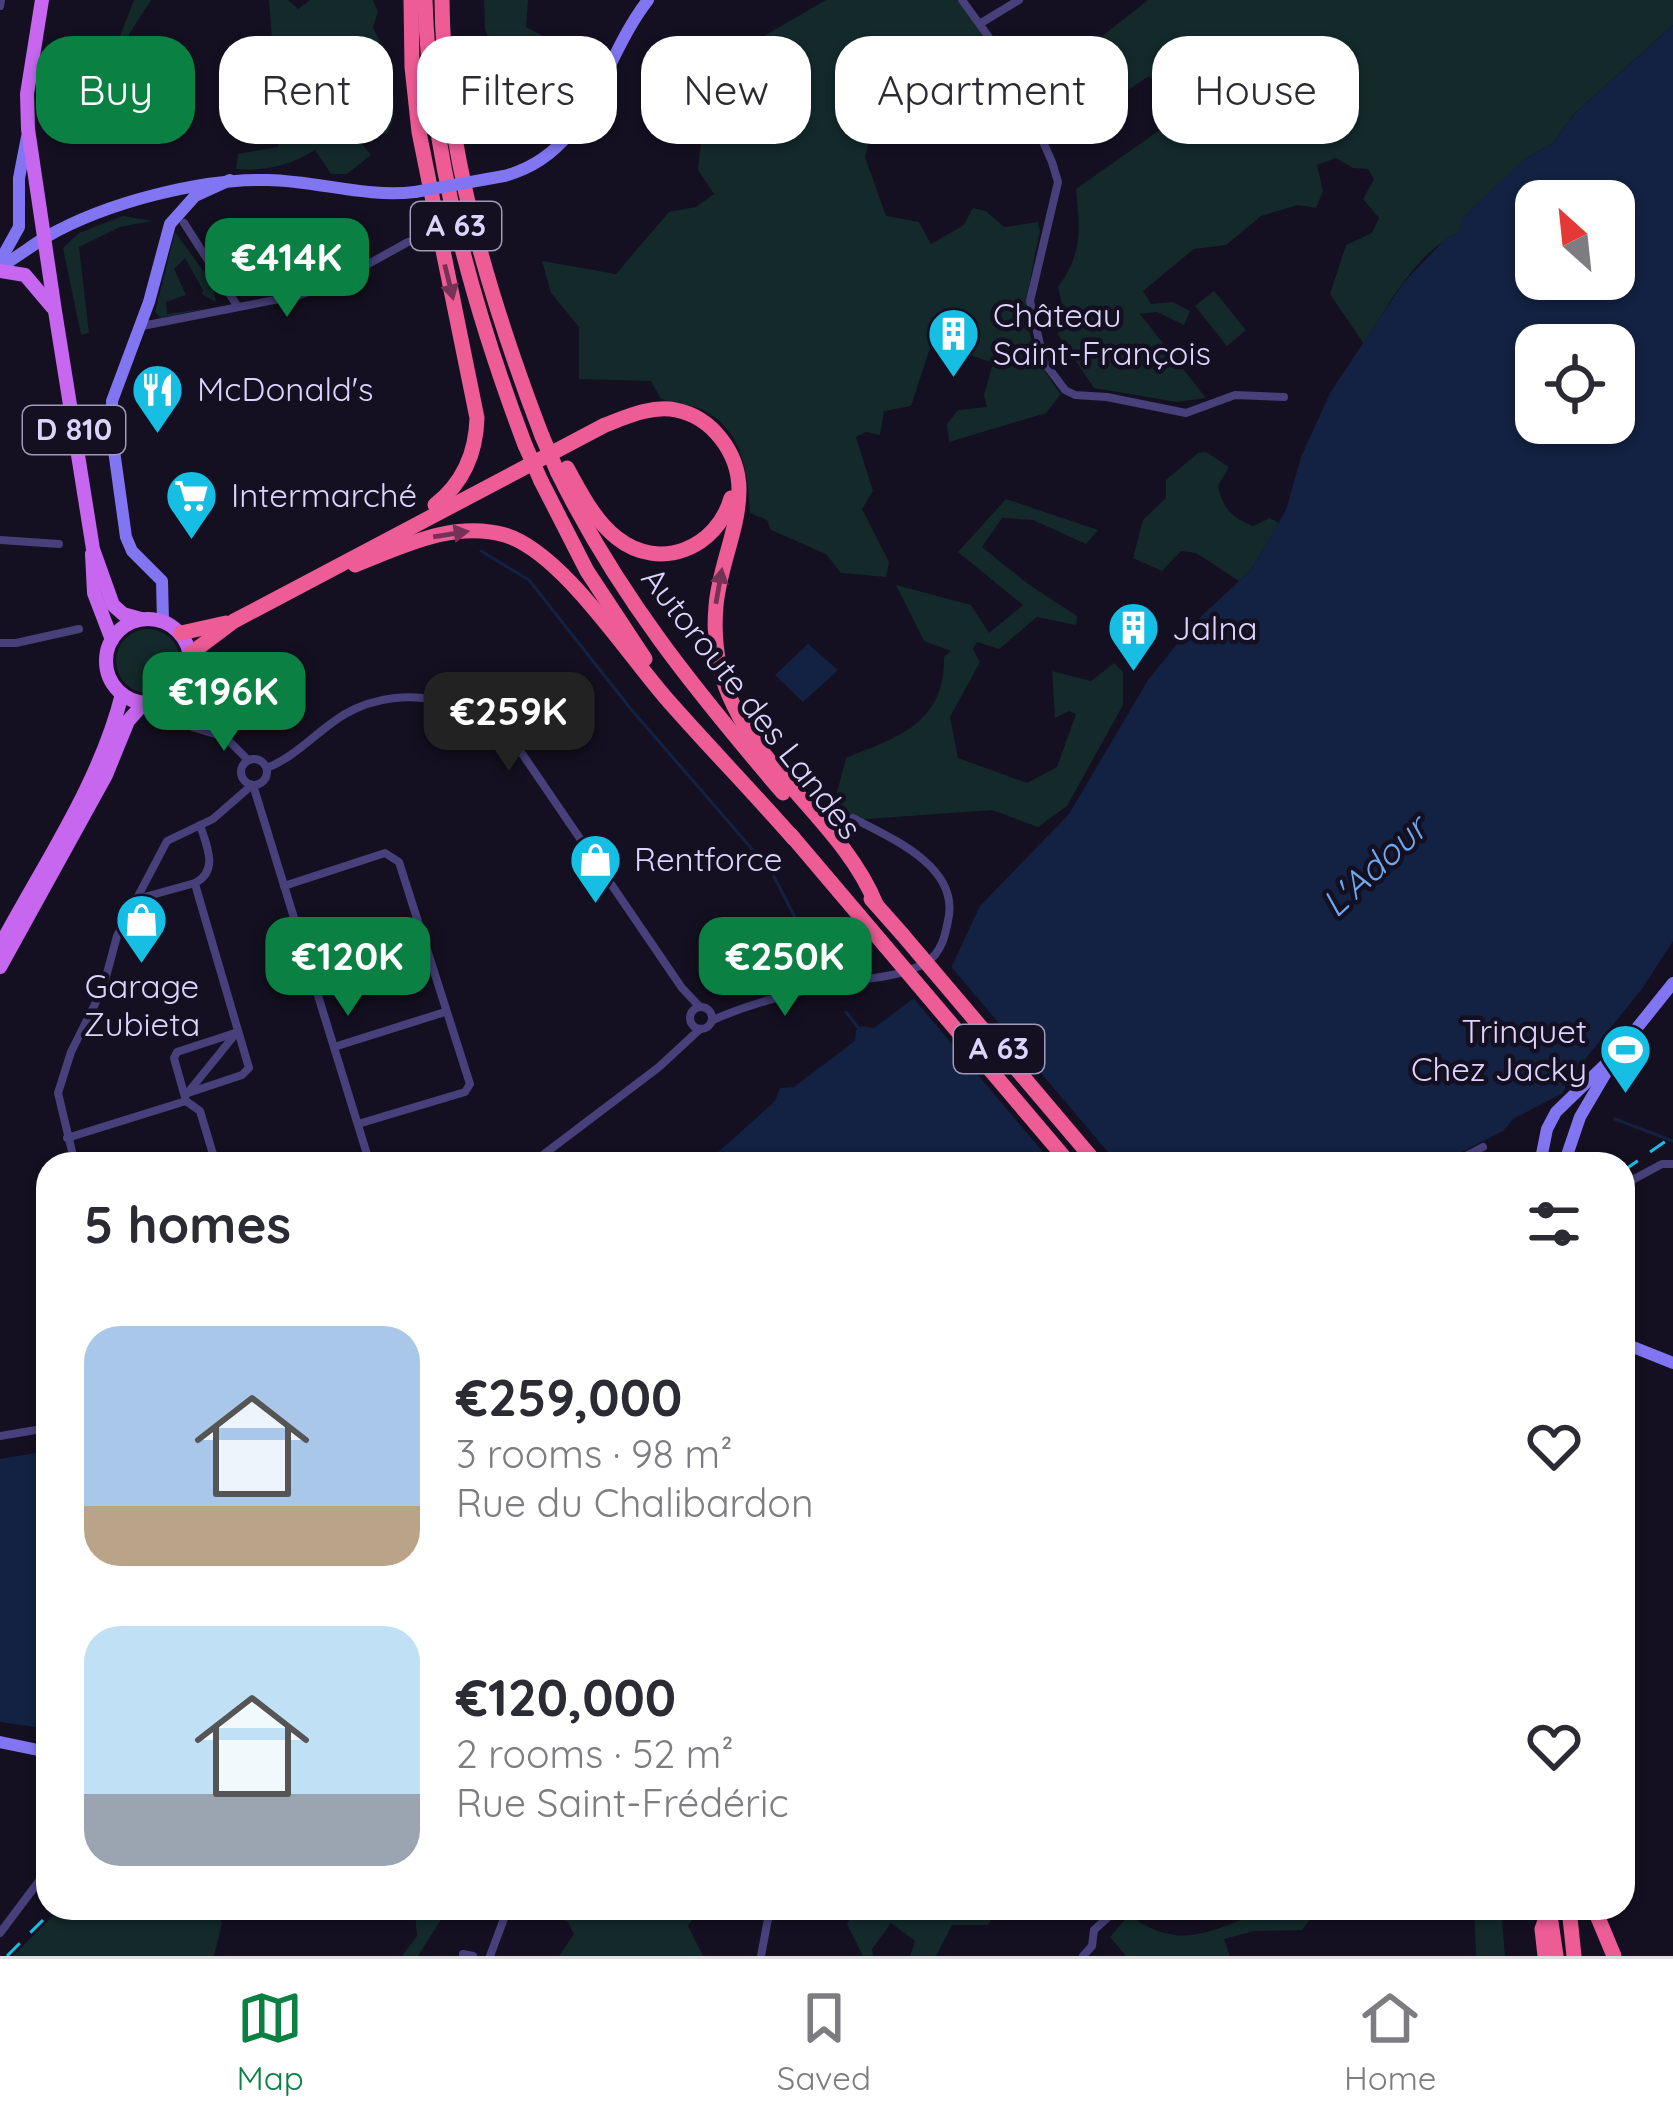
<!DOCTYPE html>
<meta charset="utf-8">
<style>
:root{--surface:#fff;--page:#f2f2f3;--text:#2b2b33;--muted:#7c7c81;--line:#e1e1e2;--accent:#0b8043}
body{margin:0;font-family:Quicksand,sans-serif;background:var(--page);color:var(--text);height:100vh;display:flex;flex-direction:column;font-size:45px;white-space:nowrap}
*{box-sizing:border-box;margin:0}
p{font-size:39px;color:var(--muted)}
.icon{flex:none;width:66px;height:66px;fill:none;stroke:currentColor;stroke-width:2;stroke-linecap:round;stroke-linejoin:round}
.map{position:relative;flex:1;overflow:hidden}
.details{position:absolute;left:36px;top:1152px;width:1599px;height:768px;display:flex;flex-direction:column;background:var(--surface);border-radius:36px;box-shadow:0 3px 9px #0004}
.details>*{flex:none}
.banner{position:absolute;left:36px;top:36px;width:1602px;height:108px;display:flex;gap:24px}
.needle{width:78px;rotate:333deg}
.fabs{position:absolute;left:1515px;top:180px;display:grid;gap:24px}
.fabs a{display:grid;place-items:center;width:120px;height:120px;border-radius:24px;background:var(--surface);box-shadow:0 3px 9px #0004;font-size:60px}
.price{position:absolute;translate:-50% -102px;padding:0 27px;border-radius:24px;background:var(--accent);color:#fff;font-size:39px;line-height:78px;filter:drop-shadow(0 3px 6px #0008)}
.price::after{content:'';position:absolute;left:50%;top:72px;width:36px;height:27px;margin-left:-18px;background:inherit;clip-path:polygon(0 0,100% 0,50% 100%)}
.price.current{background:#222;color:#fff}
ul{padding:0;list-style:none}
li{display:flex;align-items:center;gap:36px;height:300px;padding:0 48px}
li span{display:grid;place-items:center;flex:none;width:336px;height:240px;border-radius:36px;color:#555}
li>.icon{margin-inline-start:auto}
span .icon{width:144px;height:144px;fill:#fffc;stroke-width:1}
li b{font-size:51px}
h2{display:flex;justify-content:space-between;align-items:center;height:144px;padding:0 48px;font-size:51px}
.chip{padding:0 42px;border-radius:36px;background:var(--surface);box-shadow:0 3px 9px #0004;font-size:42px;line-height:108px}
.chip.current{background:var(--accent);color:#fff}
.tab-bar{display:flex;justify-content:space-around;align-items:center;height:168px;border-top:3px solid var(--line);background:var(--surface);font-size:33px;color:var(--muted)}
.tab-bar a{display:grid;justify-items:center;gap:6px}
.tab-bar .current{color:var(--accent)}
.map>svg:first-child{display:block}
</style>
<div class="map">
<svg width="1673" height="1956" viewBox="0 0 1673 1956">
<rect width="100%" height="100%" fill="#141021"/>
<g fill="#13292a">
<polygon points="134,0 151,0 129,34 119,88 110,92 98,77 118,41"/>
<path d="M 269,0 L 288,0 L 298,9 L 310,0 L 373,0 L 378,12 L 373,27 L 384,51 L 377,61 L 362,61 C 356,81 355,98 363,117 L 373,114 L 382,65 C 396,80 398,116 387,134 L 373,130 L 359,141 L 371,155 L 347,174 L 331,174 L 315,150 C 289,166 266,171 236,169 L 238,154 L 278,147 L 285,76 L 273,52 Z"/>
<polygon points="484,0 528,0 526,27 545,37 513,48 490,44 485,29"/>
<path d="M 826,0 L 957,0 L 983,29 L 983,42 L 908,63 L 897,114 L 872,130 L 865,157 L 886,216 L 919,222 L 931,244 L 964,225 L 973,208 L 986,211 L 1004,227 L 1038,222 L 1040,231 C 1026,300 1014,334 1061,394 L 1046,413 L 949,442 L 947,424 L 958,410 L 987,407 L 984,395 L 993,363 L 932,342 L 911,406 L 884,411 L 880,435 L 866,432 L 856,437 L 873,491 L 862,509 L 889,562 L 886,577 L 841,573 L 826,554 L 771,530 L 767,520 L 750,513 C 748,475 744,434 707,412 C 695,405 675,403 661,399 L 651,381 L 579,379 L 579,327 L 551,293 L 542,261 L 616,274 L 669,212 L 696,207 L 714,194 L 698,170 L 703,122 L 757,40 Z"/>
<path d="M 1148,0 L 1673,0 L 1673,25 L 1574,114 L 1553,143 L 1523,160 L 1458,233 C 1415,253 1388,306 1364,344 L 1330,294 L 1346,245 L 1372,233 L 1379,218 L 1363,199 L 1374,179 L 1368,169 L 1353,168 L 1336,158 L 1317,165 L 1323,191 L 1316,208 L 1298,205 L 1261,216 L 1226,245 L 1194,249 L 1143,291 L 1151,304 L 1173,302 L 1190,311 L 1184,325 L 1157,312 L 1140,314 L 1206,398 L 1177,402 L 1094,388 L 1057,333 L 1067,326 L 1058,287 C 1083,252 1080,230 1076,189 L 1181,115 L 1149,76 L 1049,142 L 1030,93 Z"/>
<polygon points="123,216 152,221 120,227 79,247 89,333 81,335 63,248 79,233"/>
<polygon points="175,232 212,283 216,302 202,294 203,290 185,258 174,269 186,295 166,302 167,314 208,308 161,318 155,312"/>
<polygon points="1214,291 1246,330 1227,346 1195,306"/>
<path d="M 1206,452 L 1229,467 L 1218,486 C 1223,508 1232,518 1253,526 L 1270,518 L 1279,523 L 1251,570 L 1239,581 L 1196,553 L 1181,551 L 1162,571 L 1133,558 L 1143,520 L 1166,498 L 1166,480 L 1198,453 Z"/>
<path d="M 1006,499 L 1098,530 L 1086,544 L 1033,520 L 1002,518 L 982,547 L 1028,584 L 1077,616 L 1076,625 L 1037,617 L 999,649 L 977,642 L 973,649 L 980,662 L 950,717 L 958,758 L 1027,783 L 1057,767 L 1076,714 L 1069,711 L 1055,718 L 1052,671 L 1091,681 L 1114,663 L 1123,672 L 1123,705 L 1067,806 L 1038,827 L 992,810 L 840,821 L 833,808 L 846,758 C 898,737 945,724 944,657 L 951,651 L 924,641 L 896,585 L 971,605 L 989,633 L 1023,605 L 958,552 Z"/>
<circle cx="148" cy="661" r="32"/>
<polygon points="61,1908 215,1908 222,1923 214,1956 13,1956"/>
<polygon points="428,1908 436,1908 443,1916 418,1956 402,1956 417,1936 415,1914"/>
<polygon points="699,1908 688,1926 703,1956 559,1956 574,1934 568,1922 533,1909"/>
<polygon points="857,1908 998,1908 988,1925 952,1925 936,1956 910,1956 915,1941 891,1923 872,1949 873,1956 863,1956 847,1924"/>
<path d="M 1258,1908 L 1319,1908 L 1302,1930 L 1254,1931 L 1224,1939 L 1230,1956 L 1126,1956 L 1110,1937 L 1129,1915 C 1178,1951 1208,1932 1257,1914 Z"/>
<polygon points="1474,1908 1501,1908 1505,1956 1476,1956"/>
</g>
<g fill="#132142" fill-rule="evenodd">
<path d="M 1673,25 L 1673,941 L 1642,989 L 1568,1080 L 1563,1093 L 1513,1119 L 1503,1131 L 1438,1164 L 705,1164 L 775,1101 L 780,1088 L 794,1087 L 855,1041 L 856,1030 L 862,1026 L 874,1028 L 949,972 L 980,906 L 1069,814 L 1148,680 L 1195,622 L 1251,570 L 1286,510 L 1301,457 L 1330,393 L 1404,282 L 1446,238 L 1458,233 L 1463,217 L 1523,160 L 1553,143 L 1574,114 ZM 1536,201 L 1614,201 L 1614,279 L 1536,279 ZM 1536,345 L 1614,345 L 1614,423 L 1536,423 Z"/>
<polygon points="808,644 838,670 803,702 775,675"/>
<polygon points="48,1451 48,1729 0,1722 0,1459"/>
</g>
<polygon fill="#141021" points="948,963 1118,1164 1053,1164 909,993"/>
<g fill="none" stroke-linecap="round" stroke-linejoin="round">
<g stroke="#132142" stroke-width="3">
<polyline points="481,551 529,580 630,708 771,871 822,969"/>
<polyline points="846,1012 860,1030"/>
<polyline points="1615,1119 1673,1141"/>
</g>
<g stroke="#47407b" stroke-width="8">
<polyline points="962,0 1009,65 1052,162 1058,182 1030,301 1044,362 1065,390 1075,395 1107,397 1186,413 1235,395 1284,397"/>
<polyline points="0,6 1,0"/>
<polyline points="981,23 1019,0"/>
<polyline points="184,223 238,307"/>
<polyline points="142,326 300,295 332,284 408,242"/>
<polyline points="0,540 59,544"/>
<polyline points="0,643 16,643 79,629"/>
<polyline points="158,702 192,727 225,737 248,760"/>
<polyline points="178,713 180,689"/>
<circle cx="254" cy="772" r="13"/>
<path d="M 267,768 C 297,756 318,730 345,714 C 406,679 483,702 523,755 L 682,988 L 699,1006"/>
<polyline points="253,785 370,1164"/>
<polyline points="284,886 385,853 399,862 470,1084 465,1092 358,1124"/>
<polyline points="141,898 195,883"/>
<circle cx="701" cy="1018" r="11"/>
<path d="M 713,1020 C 751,1003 795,992 836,984 C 864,978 900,978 925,963 C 942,954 946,933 949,915 C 956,864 888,837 853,818"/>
<polyline points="334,1047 445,1012"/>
<polyline points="190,1090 233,1037"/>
<path d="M 185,1094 L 242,1075 L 249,1068 L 197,891 L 195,883 C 219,871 207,846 200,825"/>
<polyline points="67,1138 186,1101"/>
<polyline points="75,1164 58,1093 71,1052 103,988 117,936 167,841 213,819 252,785"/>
<polyline points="216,1164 200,1111 186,1101 174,1058 177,1052 238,1032"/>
<polyline points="531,1164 659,1067 700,1029"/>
<polyline points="1450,1164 1483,1147"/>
<polyline points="1623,1185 1662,1164 1673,1164"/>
<polyline points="0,1436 48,1428"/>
<polyline points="0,1933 48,1869"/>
<polyline points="463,1954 473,1956"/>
<polyline points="490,1956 508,1908"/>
<polyline points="761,1956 770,1908"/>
<polyline points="1083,1956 1092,1946 1094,1930 1118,1908"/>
</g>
<g stroke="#8275f1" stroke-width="12">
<path d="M 504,176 C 590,154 601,60 648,0"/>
<polyline points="0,261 19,227 19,178 27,137"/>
<path d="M 0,267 C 16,258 31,246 46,237 C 105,203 201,178 268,180 C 318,181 366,198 415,192"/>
<polyline points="163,621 162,581 132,551 126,537 113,443 112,401 149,302 170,224 195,196 230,180"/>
<polyline points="1540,1164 1547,1129 1556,1112 1616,1054 1673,983"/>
<polyline points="1564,1164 1580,1117 1607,1071"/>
<polyline points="1623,1343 1673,1363"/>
<polyline points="0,1742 48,1752"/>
</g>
<g stroke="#c767ef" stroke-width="14">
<polyline points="42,0 27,94 28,129 55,311 93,549 113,605 123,614 141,619"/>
<polyline points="0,271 25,275 52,307"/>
<polyline points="92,554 94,593 112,640"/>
<circle cx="148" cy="661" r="42"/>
<path d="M 0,946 C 43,865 100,783 122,694"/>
<polyline points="0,967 106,775 128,721 144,703"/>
</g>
<g stroke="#ee5c96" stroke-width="15">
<path d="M 411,0 L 412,67 L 419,132 L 477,418 C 476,454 463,483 435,505"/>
<path d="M 425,0 C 430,153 471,302 525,445"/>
<path d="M 442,0 C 443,148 490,300 542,436"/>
<path d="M 567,468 C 581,493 594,520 617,538 C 660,572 717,548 731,498"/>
<path d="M 558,473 C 618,595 695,690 783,793"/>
<polyline points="541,481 587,571 645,659"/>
<path d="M 355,565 C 401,547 453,520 505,535 C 561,552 625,651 665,697 C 707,745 752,791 794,839"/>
<polyline points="181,633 226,623"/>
<path d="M 190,654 L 234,621 L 605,425 C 626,417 652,405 676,410 C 712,417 739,453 739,490 C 739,529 719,567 716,606 C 713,640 718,674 733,704 C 768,779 845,828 876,904"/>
<polyline points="791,835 886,947"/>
<polyline points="871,899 902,934"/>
<polyline points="1549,1908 1556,1956"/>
<polyline points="1569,1908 1574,1956"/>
<polyline points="1594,1908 1614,1956"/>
<polyline points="1545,1956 1542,1929 1546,1918"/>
</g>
<g stroke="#17bee3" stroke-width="3" stroke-dasharray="18 15" stroke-linecap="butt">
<polyline points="1623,1171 1673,1136"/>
<polyline points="7,1956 55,1908"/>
</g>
<polyline stroke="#8275f1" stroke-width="12" points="415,192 504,176"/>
<g stroke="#ee5c96" stroke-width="15">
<polyline points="542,436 558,473"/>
<polyline points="525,445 541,481"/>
<polyline points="902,934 1097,1164"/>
<polyline points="886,947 1070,1164"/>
</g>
</g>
<defs><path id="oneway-solid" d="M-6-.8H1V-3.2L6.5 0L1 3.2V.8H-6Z" transform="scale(3)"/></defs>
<g fill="#763256">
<use href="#oneway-solid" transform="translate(449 282) rotate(76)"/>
<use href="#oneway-solid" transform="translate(451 534) rotate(-9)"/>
<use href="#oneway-solid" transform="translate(719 586) rotate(-80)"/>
</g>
<defs>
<symbol id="building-pin" viewBox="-11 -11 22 30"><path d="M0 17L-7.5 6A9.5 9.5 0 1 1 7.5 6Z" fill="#17bee3" stroke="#141021"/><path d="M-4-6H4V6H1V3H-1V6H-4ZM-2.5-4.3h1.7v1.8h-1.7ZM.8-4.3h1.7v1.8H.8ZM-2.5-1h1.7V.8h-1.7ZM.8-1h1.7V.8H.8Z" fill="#fff"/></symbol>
<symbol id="restaurant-pin" viewBox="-11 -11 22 30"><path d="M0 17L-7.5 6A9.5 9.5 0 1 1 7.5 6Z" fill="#17bee3" stroke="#141021"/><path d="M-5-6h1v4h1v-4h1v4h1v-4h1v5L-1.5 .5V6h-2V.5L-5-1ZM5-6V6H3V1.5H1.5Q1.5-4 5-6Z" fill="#fff"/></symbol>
<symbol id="supermarket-pin" viewBox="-11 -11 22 30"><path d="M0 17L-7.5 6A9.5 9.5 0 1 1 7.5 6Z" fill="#17bee3" stroke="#141021"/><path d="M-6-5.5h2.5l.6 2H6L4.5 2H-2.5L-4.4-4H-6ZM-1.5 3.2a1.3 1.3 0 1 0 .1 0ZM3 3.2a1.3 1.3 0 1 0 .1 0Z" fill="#fff"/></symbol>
<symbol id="shop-pin" viewBox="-11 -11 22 30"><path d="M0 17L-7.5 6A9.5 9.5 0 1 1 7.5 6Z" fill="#17bee3" stroke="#141021"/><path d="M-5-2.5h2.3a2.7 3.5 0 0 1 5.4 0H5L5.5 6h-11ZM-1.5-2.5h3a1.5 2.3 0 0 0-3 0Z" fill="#fff"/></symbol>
<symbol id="stadium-pin" viewBox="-11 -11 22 30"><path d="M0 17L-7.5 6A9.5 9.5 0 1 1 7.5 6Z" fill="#17bee3" stroke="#141021"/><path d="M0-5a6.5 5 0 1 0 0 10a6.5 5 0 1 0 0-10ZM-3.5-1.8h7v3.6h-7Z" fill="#fff"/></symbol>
</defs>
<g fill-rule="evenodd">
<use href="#building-pin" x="924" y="304" width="59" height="81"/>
<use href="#restaurant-pin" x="128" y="360" width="59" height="81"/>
<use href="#supermarket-pin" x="162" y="466" width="59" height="81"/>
<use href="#building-pin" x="1104" y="598" width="59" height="81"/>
<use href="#shop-pin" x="566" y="830" width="59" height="81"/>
<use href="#shop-pin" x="112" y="890" width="59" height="81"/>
<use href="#stadium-pin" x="1596" y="1020" width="59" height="81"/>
</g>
<g text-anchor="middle" stroke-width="9" stroke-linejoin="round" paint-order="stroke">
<g fill="#141021" stroke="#a099ba" stroke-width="3">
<rect x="411" y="202" width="90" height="48" rx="9"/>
<rect x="23" y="406" width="102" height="48" rx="9"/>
<rect x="954" y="1025" width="90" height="48" rx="9"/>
</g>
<g font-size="30" font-weight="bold" fill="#dcd4fb">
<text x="456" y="236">A 63</text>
<text x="74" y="440">D 810</text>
<text x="999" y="1059">A 63</text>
</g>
<g font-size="33" fill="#dcd4fb" stroke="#141021" text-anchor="start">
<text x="993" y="327">Château<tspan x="993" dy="38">Saint-François</tspan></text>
<text x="197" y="401">McDonald's</text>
<text x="231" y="507">Intermarché</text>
<text x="1172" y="640">Jalna</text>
<text x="634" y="871">Rentforce</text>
<text x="142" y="998" text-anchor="middle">Garage<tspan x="142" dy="38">Zubieta</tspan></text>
<text x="1587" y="1043" text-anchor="end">Trinquet<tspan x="1587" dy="38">Chez Jacky</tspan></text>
</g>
<g font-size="33" fill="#dcd4fb" stroke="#141021">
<text transform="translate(752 703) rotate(52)" y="12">Autoroute des Landes</text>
</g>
<g font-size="36" font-style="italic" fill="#6da9f0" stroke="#141021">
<text transform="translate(1374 866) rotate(-43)" y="13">L'Adour</text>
</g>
</g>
</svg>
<div class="fabs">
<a><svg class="needle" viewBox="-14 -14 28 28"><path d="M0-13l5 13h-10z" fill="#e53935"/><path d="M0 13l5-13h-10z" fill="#7c7c81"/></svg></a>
<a><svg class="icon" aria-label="locate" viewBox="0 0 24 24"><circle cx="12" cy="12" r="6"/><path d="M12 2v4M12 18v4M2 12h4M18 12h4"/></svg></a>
</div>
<b class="price" style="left:287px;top:320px">€414K</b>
<b class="price" style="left:224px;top:754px">€196K</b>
<b class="price current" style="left:509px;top:774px">€259K</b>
<b class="price" style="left:348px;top:1019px">€120K</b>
<b class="price" style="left:785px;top:1019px">€250K</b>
<div class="banner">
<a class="chip current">Buy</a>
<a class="chip">Rent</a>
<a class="chip">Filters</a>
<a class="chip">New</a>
<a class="chip">Apartment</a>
<a class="chip">House</a>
</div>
<section class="details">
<h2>5 homes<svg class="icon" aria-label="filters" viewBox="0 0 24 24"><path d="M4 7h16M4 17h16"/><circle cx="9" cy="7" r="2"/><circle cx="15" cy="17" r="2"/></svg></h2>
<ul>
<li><span style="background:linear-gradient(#a9c7e8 75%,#b9a48a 0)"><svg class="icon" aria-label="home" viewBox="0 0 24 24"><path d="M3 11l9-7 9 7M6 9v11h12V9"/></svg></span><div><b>€259,000</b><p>3 rooms · 98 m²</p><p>Rue du Chalibardon</p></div><svg class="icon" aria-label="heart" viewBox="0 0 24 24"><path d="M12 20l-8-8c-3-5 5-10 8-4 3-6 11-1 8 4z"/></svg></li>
<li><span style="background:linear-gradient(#bfe0f5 70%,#9aa5b1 0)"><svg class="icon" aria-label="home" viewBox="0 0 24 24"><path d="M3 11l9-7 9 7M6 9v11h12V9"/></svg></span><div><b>€120,000</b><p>2 rooms · 52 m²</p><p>Rue Saint-Frédéric</p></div><svg class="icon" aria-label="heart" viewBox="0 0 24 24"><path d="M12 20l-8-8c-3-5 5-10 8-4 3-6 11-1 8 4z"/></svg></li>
</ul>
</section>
</div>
<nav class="tab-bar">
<a class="current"><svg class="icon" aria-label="map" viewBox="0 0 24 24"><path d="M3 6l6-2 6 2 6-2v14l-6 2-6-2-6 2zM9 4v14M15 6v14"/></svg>Map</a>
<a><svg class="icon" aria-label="saved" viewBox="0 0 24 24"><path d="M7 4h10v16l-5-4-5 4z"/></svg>Saved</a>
<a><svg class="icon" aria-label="home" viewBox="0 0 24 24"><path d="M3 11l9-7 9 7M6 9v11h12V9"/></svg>Home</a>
</nav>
